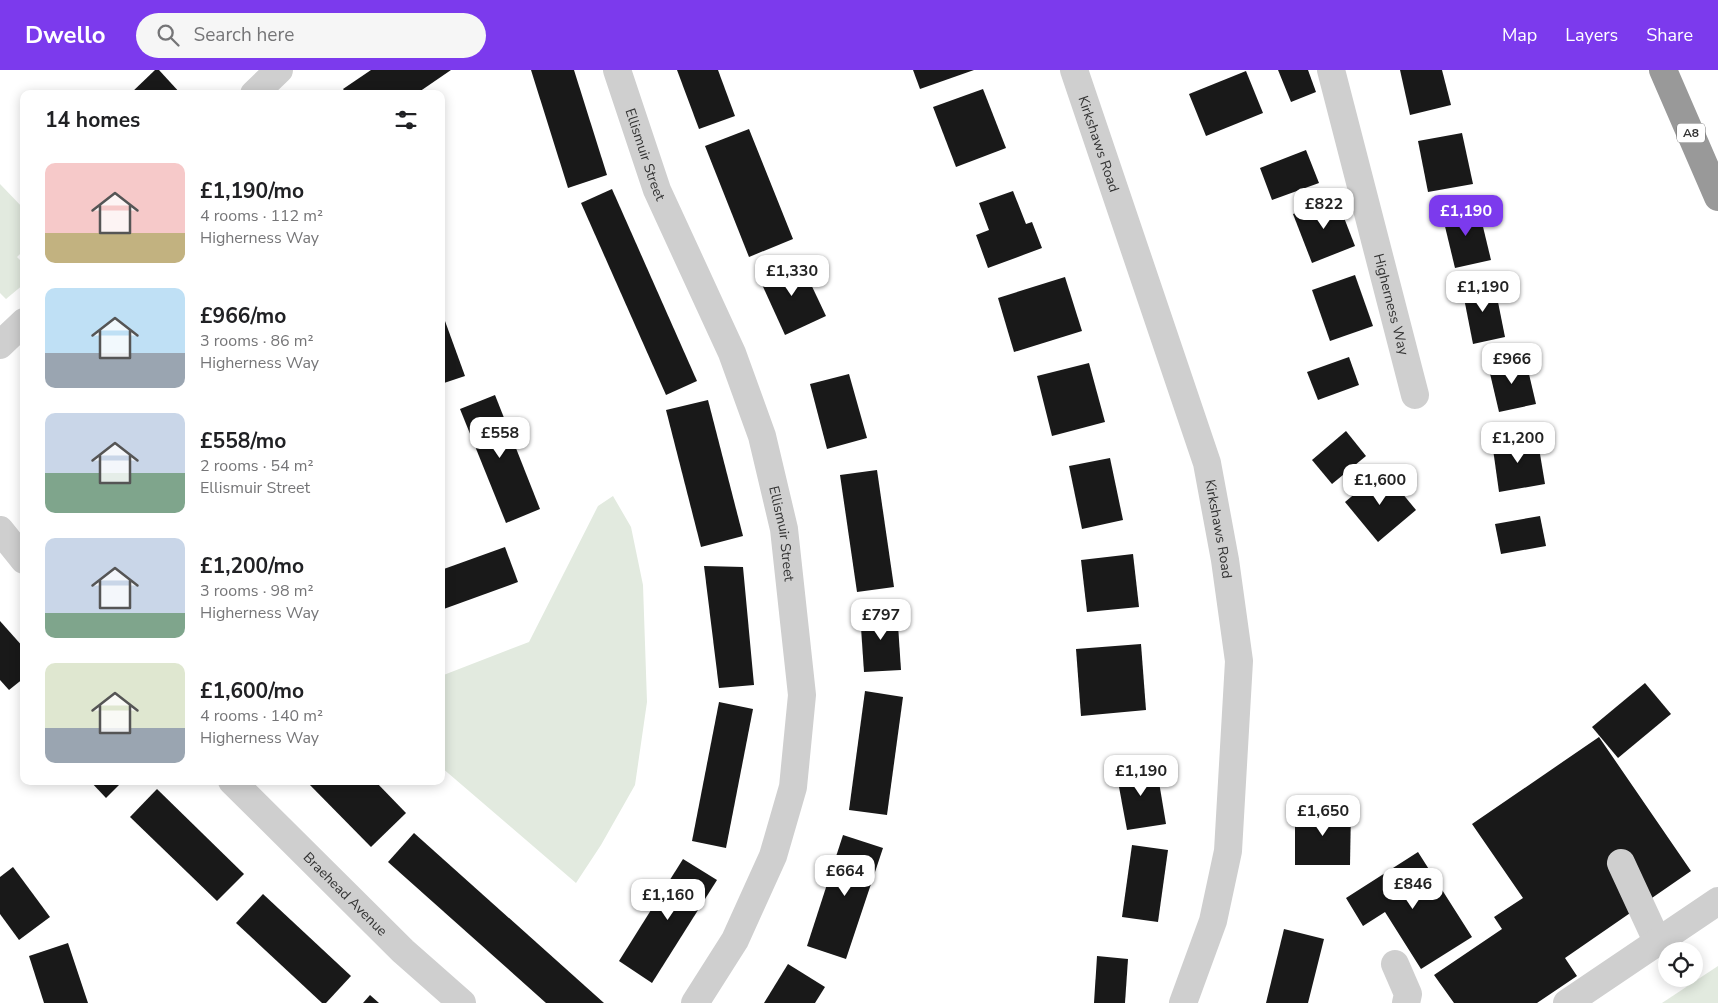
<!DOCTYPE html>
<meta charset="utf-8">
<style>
:root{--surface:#fff;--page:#f6f6f6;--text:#202124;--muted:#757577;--accent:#7c3aed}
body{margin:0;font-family:"Nunito Sans",sans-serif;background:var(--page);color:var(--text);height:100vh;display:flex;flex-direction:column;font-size:19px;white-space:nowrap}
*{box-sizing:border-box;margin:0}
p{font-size:16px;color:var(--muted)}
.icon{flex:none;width:28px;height:28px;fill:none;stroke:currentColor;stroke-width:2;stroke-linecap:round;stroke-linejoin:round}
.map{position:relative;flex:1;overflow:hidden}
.sheet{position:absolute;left:20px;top:20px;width:425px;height:695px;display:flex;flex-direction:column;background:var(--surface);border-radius:10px;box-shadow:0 2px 12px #0003}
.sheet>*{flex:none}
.fabs{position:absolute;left:1658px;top:872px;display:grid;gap:10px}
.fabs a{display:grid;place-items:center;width:45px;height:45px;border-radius:50%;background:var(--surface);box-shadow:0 2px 12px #0003;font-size:25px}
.price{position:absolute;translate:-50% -42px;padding:0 11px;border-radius:10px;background:#fff;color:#222;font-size:16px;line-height:32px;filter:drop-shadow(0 1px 2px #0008)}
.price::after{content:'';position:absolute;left:50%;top:30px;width:15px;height:11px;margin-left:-8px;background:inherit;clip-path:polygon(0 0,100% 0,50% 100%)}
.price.on{background:var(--accent);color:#fff}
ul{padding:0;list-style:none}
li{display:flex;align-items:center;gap:15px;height:125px;padding:0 25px}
li span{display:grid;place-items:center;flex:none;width:140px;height:100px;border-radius:10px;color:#555}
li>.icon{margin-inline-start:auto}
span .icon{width:60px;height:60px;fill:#fffc;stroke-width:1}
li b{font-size:21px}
h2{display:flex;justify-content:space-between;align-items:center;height:60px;padding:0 25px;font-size:21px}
header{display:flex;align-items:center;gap:30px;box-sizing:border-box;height:70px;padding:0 25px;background:var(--accent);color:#fff}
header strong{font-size:24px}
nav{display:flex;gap:28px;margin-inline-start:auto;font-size:18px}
.search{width:350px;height:45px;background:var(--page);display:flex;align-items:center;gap:12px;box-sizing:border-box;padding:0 18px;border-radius:28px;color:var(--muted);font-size:19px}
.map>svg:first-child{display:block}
</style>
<header>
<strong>Dwello</strong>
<div class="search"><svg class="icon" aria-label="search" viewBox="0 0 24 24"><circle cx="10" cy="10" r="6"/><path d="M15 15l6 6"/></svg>Search here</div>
<nav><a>Map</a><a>Layers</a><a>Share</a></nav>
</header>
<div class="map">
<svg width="1718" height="933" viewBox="0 0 1718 933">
<rect width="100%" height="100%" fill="#fff"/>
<g fill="#e2eadf">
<polygon points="0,114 24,139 24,180 17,187 24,194 24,214 6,229 0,223"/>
<polygon points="613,426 631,457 643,515 647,632 635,715 601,775 576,813 441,697 441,606 529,572 598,436"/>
<polygon points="1718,896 1718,933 1662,933"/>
</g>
<g fill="#191919">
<polygon points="155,0 159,0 181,24 130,24"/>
<polygon points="371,0 451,0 416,24 347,24 343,19"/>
<polygon points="531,0 574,0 607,105 568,118"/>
<polygon points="677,0 718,0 735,46 699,59"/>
<polygon points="913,0 974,0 920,19"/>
<polygon points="1278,0 1308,0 1316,22 1291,32"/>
<polygon points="1400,0 1442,0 1451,35 1410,45"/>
<polygon points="1246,1 1263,43 1206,66 1189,24"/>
<polygon points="983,19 1006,78 956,97 933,37"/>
<polygon points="749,59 793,169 749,187 705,76"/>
<polygon points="1462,63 1473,114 1428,122 1418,71"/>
<polygon points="1306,80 1319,113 1272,130 1260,98"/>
<polygon points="612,119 697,311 666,325 581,133"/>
<polygon points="1013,121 1026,154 1032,152 1042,178 988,198 976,165 989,160 979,133"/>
<polygon points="1336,127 1355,176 1312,193 1293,144"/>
<polygon points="1478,136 1491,190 1455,198 1442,144"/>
<polygon points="799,189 826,246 785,265 759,208"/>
<polygon points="1355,205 1373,256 1330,271 1312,220"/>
<polygon points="1065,207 1082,261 1014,282 998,228"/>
<polygon points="1494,212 1505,267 1473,274 1462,218"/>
<polygon points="441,240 465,306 441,314"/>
<polygon points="1349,287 1359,315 1318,330 1307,302"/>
<polygon points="1525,287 1536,334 1499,342 1488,295"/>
<polygon points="1089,293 1105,352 1052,366 1037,306"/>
<polygon points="849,304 867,368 827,379 810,314"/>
<polygon points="495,325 540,439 506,453 460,339"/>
<polygon points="708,330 743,466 701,477 666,340"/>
<polygon points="1346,361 1366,386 1332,414 1312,390"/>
<polygon points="1537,366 1545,414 1499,422 1492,372"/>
<polygon points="1110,388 1123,450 1082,459 1069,396"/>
<polygon points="877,400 894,517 857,522 840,405"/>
<polygon points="1383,400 1416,440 1378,472 1345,432"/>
<polygon points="1540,446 1546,476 1501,484 1495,454"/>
<polygon points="505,477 518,512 441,540 441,500"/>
<polygon points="1133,484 1139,537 1087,542 1081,490"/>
<polygon points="704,496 743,497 754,615 719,618"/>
<polygon points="897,540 901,600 864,602 860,543"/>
<polygon points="0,551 24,578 24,608 9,620 0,610"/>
<polygon points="1141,574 1146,640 1081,646 1076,579"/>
<polygon points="1645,613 1671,644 1618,688 1592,657"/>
<polygon points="865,621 903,627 887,745 849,740"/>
<polygon points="719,632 753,639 726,778 692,771"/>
<polygon points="1599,667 1691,801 1565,888 1577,906 1537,933 1454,933 1434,905 1502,859 1494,847 1523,828 1472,754"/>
<polygon points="1156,694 1166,754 1127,760 1116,701"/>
<polygon points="90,711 123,711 106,728"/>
<polygon points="306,711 375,711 406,743 371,777"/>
<polygon points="157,719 244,804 217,831 130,747"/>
<polygon points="1295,739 1351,739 1350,795 1295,795"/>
<polygon points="414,763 604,933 546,933 388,792"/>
<polygon points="843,765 883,778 846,889 807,876"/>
<polygon points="1132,775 1168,780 1158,852 1122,847"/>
<polygon points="1418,782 1472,867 1421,899 1385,842 1363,856 1346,828"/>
<polygon points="683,789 717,810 652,913 619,891"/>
<polygon points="13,797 50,847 19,870 0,844 0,807"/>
<polygon points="263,824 351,906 326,933 322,933 236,853"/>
<polygon points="1284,859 1324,869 1308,933 1266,933"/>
<polygon points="68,873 88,933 44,933 29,886"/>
<polygon points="1097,886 1128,889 1125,933 1094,933"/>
<polygon points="788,894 825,917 815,933 764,933"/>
<polygon points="370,925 379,933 363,933"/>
</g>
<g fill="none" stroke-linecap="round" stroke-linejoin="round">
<g stroke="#cfcfcf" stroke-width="28">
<path id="s1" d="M 617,0 L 657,120 L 732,283 L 762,366 L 784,459 L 802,625 L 793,717 L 773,786 L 735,870 L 695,933"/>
<path id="s2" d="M 1074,0 L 1207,393 L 1225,490 L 1239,591 L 1228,781 L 1213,851 L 1183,933"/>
<path id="s3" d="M 1331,0 L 1415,325"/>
<polyline points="254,24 279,0"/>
<polyline points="0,275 24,252"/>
<polyline points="0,460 24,490"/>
<path id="s4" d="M 232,711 L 403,881 L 462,933"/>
<polyline points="1621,793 1658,873"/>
<polyline points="1395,894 1408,924 1406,933"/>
<polyline points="1567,933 1718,831"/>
</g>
<polyline stroke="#999" stroke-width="28" points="1663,0 1718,127"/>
</g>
<g text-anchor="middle" stroke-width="5" stroke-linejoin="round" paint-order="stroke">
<rect fill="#fff" stroke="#707070" stroke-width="1" x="1677" y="53.5" width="28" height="19" rx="4"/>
<g font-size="12" font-weight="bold" fill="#323232">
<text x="1691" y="67">A8</text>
</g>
<g font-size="14" fill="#323232" stroke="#fff">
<text dy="5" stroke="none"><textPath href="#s2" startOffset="78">Kirkshaws Road</textPath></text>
<text dy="5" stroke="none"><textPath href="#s1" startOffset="89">Ellismuir Street</textPath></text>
<text dy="5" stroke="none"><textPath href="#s3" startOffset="242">Higherness Way</textPath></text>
<text dy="5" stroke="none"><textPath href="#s2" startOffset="482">Kirkshaws Road</textPath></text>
<text dy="5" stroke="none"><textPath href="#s1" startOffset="494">Ellismuir Street</textPath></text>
<text dy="5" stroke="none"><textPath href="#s4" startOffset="160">Braehead Avenue</textPath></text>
</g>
</g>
</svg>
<div class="fabs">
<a><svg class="icon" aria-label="locate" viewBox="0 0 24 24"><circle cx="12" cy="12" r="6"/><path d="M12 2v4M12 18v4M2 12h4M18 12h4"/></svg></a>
</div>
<b class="price" style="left:1324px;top:160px">£822</b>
<b class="price on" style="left:1466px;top:167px">£1,190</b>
<b class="price" style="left:792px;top:227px">£1,330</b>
<b class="price" style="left:1483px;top:243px">£1,190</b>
<b class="price" style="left:1512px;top:315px">£966</b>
<b class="price" style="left:500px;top:389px">£558</b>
<b class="price" style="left:1518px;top:394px">£1,200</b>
<b class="price" style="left:1380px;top:436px">£1,600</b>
<b class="price" style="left:881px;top:571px">£797</b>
<b class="price" style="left:1141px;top:727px">£1,190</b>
<b class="price" style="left:1323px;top:767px">£1,650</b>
<b class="price" style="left:845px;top:827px">£664</b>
<b class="price" style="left:1413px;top:840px">£846</b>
<b class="price" style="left:668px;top:851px">£1,160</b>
<section class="sheet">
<h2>14 homes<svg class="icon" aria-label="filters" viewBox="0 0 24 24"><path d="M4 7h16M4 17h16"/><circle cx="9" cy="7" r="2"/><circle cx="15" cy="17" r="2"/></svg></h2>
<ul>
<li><span style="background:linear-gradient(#f6c9c9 70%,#c2b280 0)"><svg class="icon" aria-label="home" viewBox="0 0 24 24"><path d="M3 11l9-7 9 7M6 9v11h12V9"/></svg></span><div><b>£1,190/mo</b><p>4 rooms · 112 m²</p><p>Higherness Way</p></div></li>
<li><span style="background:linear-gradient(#bfe0f5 65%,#9aa5b1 0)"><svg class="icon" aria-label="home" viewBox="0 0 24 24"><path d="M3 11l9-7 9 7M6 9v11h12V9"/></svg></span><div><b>£966/mo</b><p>3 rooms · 86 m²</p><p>Higherness Way</p></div></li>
<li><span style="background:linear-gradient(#c9d6e8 60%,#7fa58c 0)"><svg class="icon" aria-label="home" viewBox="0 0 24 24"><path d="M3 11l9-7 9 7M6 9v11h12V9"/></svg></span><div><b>£558/mo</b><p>2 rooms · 54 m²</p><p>Ellismuir Street</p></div></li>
<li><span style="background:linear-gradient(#c9d6e8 75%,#7fa58c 0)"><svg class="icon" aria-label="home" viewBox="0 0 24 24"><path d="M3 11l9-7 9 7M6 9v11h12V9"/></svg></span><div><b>£1,200/mo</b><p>3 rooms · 98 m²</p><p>Higherness Way</p></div></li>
<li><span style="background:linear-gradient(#dfe7d0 65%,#9aa5b1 0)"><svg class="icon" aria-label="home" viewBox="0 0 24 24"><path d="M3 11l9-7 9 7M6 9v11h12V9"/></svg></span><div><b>£1,600/mo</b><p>4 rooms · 140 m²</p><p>Higherness Way</p></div></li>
</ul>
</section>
</div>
